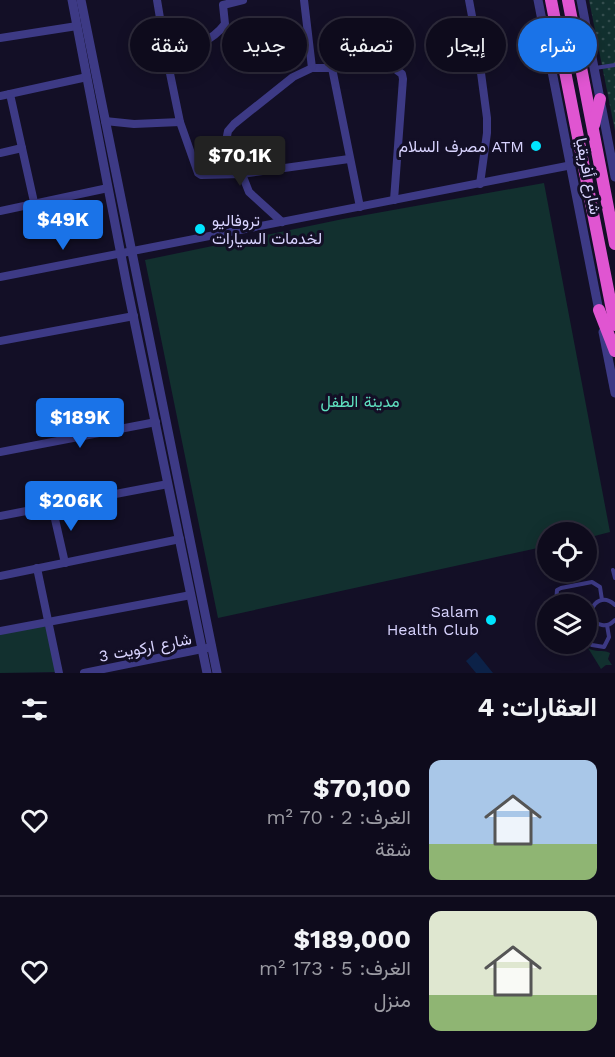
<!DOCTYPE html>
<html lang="ar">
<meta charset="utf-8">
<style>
:root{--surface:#0e0b1c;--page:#1c1929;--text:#f1f3f6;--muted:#9b9ba3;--line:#2e2b3b;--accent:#1a73e8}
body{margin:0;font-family:"Work Sans",Vazirmatn,sans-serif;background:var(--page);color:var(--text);direction:rtl;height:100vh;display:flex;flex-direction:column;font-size:22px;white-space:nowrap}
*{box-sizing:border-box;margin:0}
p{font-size:20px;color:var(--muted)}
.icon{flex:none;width:33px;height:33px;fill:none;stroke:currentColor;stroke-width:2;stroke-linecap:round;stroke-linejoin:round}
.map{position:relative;height:673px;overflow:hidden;direction:ltr}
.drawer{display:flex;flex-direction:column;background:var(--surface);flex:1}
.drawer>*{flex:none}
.guide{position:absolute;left:18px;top:18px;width:579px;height:54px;direction:rtl;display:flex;gap:12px}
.tools{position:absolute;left:537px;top:522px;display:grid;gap:12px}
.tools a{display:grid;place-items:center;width:60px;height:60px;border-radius:50%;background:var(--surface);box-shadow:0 3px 15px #0003,0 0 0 2px var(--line);font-size:30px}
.price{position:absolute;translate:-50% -51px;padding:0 14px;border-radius:6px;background:var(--accent);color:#fff;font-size:20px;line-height:39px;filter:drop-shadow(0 2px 3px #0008)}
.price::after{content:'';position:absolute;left:50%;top:36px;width:18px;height:14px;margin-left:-9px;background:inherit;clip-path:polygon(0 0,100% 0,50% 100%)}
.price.selected{background:#222;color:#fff}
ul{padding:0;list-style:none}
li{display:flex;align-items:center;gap:18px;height:150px;padding:0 18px}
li+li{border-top:2px solid var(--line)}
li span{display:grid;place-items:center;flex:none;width:168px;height:120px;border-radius:12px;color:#555}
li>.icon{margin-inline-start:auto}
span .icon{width:72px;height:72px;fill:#fffc;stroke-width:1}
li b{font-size:26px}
h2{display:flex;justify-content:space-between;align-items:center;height:72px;padding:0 18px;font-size:26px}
.chip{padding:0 21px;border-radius:27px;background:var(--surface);box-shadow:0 3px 15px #0003,0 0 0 2px var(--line);font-size:21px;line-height:54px}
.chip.selected{background:var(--accent);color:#fff}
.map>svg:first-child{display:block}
</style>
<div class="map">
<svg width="615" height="673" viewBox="0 0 615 673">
<defs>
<pattern id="garden-dots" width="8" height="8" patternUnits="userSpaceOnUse" patternTransform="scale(1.5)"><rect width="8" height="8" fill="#12302f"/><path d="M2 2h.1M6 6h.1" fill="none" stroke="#344d4e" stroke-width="1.8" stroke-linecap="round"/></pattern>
</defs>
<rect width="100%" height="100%" fill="#130f26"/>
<g fill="#12302f">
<polygon points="544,183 610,532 587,538 586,532 548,532 547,546 218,618 145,260 343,219"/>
<polygon points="46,624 56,672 0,673 0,633"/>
<path d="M 588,648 C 596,653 602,649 610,653 L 608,659 L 612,665 L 606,665 L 601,669 Z"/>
</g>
<polygon fill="url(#garden-dots)" points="589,0 615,0 615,131"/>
<polygon fill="#0c2248" points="476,652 493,673 476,673 466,661"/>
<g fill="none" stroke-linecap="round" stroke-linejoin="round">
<g stroke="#3d3a85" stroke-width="4">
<polyline points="595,68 615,65"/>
<polyline points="613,570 615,578"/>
<polyline points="556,604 557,590 561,588 592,582 600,587 602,600"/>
<path d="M 615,605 C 596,587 580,621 602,625 C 608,626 611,624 615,620"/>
<polyline points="586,641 592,645 604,647 609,637 607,625"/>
</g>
<g stroke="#3d3a85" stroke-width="8">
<polyline points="157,0 166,54"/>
<polyline points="469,0 477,43 487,118 487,133 480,184"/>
<polyline points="0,38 77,26"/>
<polyline points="312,68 394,68 402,74 403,79 394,200"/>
<polyline points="332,68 360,207"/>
<polyline points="10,94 34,202"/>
<polyline points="0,96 87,77"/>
<path d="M 105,121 L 134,124 L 180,122 L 166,54 C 189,48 210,44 225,24 L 223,5 L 243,0"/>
<polyline points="180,122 198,173 201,175 242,174 349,159"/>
<polyline points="0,153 22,148"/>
<polyline points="0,211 108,188"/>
<polyline points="282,222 249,192 227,136 228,131 234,124 293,77 312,68 304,0"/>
<polyline points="0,277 572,165"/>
<polyline points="0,341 134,316"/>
<polyline points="0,452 156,422"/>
<polyline points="52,506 65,563"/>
<polyline points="0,516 168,484"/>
<polyline points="37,568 59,673"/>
<polyline points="0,576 180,539"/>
<polyline points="0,631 191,595"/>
<polyline points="84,673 212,647"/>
</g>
<g stroke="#3d3a85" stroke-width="9">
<polyline points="72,0 127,286 207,673"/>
<polyline points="81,0 217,673"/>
<polyline points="538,0 600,316"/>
<polyline points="581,0 615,177"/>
<polyline points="603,332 615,393"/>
</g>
<g stroke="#e055d1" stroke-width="12">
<polyline points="551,0 615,325"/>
<polyline points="568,0 615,244"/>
<polyline points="550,58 554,35"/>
<polyline points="594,125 600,99"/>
<polyline points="599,310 615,351"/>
</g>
</g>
<g fill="#00e5ff" stroke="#130f26" stroke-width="2">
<circle cx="536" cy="146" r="6"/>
<circle cx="200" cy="229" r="6"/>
<circle cx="491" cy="620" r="6"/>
</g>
<g text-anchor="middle" stroke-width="6" stroke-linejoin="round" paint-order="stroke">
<g font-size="16" fill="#d9d4ff" stroke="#130f26" text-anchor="end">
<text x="524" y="152">مصرف السلام ATM</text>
<text x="212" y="226" text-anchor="start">تروفاليو<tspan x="212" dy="18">لخدمات السيارات</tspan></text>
<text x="479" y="617">Salam<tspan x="479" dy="18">Health Club</tspan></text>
</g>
<g font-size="16" fill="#d9d4ff" stroke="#130f26">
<text transform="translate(589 176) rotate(79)" y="6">شارع أفريقيا</text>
<text transform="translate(145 647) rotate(-11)" y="6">شارع اركويت 3</text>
</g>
<g font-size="16" fill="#5fe0c0" stroke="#130f26">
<text x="360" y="407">مدينة الطفل</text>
</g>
</g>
</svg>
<div class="tools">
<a><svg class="icon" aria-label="locate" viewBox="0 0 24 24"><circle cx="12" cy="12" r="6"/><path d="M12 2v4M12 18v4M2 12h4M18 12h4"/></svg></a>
<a><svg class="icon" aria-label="layers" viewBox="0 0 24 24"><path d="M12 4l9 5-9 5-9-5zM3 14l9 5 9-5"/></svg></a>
</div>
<b class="price selected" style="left:240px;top:187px">$70.1K</b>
<b class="price" style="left:63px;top:251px">$49K</b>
<b class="price" style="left:80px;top:449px">$189K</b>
<b class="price" style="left:71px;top:532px">$206K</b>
<div class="guide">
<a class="chip selected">شراء</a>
<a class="chip">إيجار</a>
<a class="chip">تصفية</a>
<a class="chip">جديد</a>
<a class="chip">شقة</a>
</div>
</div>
<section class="drawer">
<h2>العقارات: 4<svg class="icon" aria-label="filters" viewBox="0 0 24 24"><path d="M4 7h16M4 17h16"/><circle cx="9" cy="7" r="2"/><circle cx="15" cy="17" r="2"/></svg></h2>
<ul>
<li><span style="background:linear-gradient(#a9c7e8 70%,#8fb573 0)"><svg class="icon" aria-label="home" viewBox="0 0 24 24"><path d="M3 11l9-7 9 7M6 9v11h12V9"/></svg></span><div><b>$70,100</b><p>الغرف: 2 · 70 m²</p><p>شقة</p></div><svg class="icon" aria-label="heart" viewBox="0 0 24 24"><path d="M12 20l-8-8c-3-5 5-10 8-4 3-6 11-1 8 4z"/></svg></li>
<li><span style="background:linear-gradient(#dfe7d0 70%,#8fb573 0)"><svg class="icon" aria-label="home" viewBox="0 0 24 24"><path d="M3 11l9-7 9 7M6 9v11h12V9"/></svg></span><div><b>$189,000</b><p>الغرف: 5 · 173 m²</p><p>منزل</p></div><svg class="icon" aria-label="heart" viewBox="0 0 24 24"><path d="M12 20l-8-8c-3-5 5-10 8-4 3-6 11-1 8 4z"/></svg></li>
</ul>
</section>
